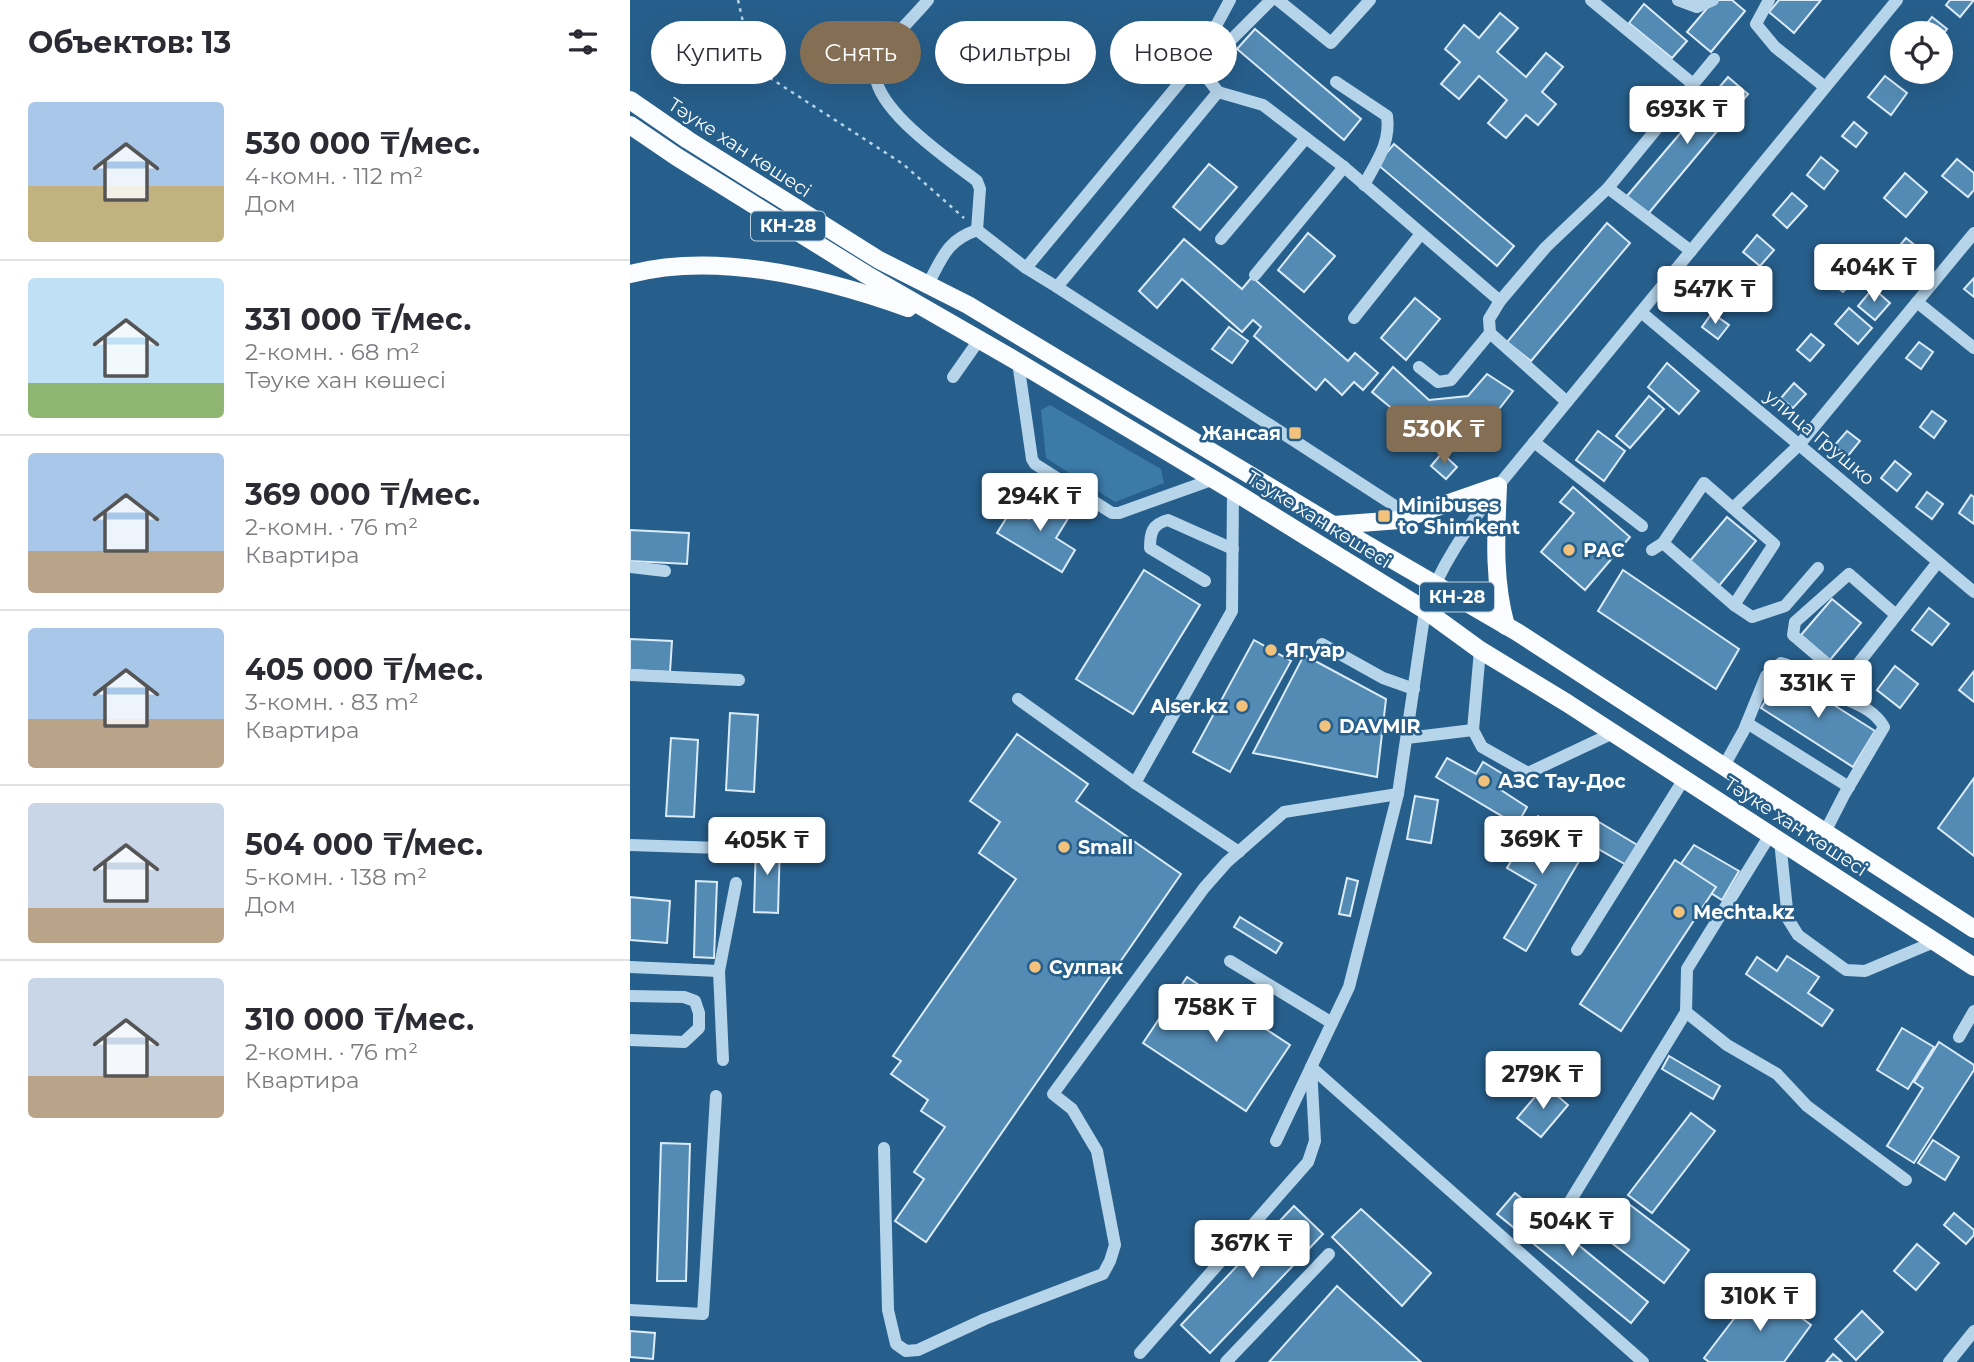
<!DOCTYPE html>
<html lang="ru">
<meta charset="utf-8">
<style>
:root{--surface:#fff;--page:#f2f2f3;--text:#2b2b33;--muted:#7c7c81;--line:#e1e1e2;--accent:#856f54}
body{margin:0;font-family:Montserrat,sans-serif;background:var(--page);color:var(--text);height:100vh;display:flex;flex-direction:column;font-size:26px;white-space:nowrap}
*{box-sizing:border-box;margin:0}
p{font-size:23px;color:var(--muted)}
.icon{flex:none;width:38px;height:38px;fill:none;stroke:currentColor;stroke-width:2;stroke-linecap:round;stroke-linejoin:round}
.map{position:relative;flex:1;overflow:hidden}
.sheet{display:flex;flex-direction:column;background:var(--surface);width:630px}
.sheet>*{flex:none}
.hud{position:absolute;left:21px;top:21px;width:665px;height:63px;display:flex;gap:14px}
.fabs{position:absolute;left:1260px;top:21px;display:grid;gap:14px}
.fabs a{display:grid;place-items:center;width:63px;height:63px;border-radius:50%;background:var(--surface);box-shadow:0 7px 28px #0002;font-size:35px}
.price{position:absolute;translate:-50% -60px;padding:0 16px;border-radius:7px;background:#fff;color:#222;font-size:23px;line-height:46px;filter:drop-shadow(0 2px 4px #0008)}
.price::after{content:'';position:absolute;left:50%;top:42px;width:21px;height:16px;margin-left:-10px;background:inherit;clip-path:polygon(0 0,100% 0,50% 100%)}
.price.current{background:var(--accent);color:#fff}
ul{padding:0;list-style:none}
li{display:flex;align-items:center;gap:21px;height:175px;padding:0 28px}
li+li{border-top:2px solid var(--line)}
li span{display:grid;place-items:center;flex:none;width:196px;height:140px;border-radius:7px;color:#555}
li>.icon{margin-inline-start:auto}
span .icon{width:84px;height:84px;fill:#fffc;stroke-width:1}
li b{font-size:30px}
h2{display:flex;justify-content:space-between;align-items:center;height:84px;padding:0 28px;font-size:30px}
.chip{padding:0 24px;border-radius:32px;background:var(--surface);box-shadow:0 7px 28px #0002;font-size:24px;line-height:63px}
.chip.current{background:var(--accent);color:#fff}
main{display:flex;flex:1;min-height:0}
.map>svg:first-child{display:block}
</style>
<main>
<section class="sheet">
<h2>Объектов: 13<svg class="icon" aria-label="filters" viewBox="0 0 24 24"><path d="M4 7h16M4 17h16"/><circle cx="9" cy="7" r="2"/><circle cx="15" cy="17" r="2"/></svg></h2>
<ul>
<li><span style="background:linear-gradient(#a9c7e8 60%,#c2b280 0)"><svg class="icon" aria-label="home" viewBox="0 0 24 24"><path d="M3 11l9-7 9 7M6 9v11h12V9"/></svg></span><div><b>530 000 ₸/мес.</b><p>4-комн. · 112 m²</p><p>Дом</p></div></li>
<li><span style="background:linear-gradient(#bfe0f5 75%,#8fb573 0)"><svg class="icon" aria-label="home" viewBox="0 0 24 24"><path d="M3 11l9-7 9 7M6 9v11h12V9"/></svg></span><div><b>331 000 ₸/мес.</b><p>2-комн. · 68 m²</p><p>Тәуке хан көшесі</p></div></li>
<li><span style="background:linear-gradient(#a9c7e8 70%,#b9a48a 0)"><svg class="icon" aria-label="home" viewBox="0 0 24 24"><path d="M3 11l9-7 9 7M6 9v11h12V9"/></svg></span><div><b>369 000 ₸/мес.</b><p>2-комн. · 76 m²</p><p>Квартира</p></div></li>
<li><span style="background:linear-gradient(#a9c7e8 65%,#b9a48a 0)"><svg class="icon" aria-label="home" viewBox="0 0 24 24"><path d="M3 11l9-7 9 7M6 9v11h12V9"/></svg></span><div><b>405 000 ₸/мес.</b><p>3-комн. · 83 m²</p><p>Квартира</p></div></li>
<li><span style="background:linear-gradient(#c9d6e8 75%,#b9a48a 0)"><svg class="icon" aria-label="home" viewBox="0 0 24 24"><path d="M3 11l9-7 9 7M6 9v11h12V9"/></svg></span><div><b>504 000 ₸/мес.</b><p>5-комн. · 138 m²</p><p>Дом</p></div></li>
<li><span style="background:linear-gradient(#c9d6e8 70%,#b9a48a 0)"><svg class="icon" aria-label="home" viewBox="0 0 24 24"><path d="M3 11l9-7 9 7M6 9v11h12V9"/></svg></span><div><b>310 000 ₸/мес.</b><p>2-комн. · 76 m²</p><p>Квартира</p></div></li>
</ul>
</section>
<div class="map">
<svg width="1344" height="1362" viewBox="0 0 1344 1362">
<rect width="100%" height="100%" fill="#275f8c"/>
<polygon fill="#3c7aa8" points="420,405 531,469 534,483 485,502 416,458 411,410"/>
<g fill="#548bb4" stroke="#dbebf8" stroke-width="2">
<polygon points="1084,0 1102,0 1115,11 1081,52 1057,32"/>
<polygon points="1149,0 1191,0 1164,33 1139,12"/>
<polygon points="1320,0 1344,0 1330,17 1316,5"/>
<polygon points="1014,4 1057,41 1042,58 999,23"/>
<polygon points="870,13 888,28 867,52 896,77 916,53 933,67 912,92 926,104 908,125 896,115 876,138 858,123 877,100 849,76 829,99 811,84 830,62 815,49 834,25 849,38"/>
<polygon points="1302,17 1317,29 1311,37 1311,33 1293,33 1291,31"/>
<polygon points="625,29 731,119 714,140 607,49"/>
<polygon points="1272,51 1272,65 1265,59"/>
<polygon points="1255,76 1277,93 1261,115 1238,97"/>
<polygon points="1098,77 1118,94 1018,214 997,196"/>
<polygon points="1224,122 1237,133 1226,147 1212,136"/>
<polygon points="764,144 884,246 867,266 747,164"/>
<polygon points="1191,157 1208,171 1194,189 1177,175"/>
<polygon points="1327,159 1344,173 1344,190 1338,197 1312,176"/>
<polygon points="579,164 607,187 570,230 543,207"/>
<polygon points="1275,173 1297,192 1276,217 1254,198"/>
<polygon points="1162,193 1177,206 1157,228 1143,215"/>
<polygon points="977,223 1000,243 901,361 877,342"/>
<polygon points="678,233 705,256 674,292 648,270"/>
<polygon points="1127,235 1144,250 1130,266 1113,252"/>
<polygon points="1276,238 1293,252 1278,271 1260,257"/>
<polygon points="554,239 612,289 622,277 718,361 725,353 748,373 733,390 724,382 712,395 695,379 686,390 624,336 631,327 623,320 612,332 552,279 527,308 509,291"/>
<polygon points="1211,261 1228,276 1213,292 1196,278"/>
<polygon points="1107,268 1121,280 1101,305 1087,292"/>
<polygon points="1344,278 1344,297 1334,289"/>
<polygon points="1243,288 1260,303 1245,320 1228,306"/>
<polygon points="785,298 810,319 776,360 751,338"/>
<polygon points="1219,308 1242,328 1228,344 1205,324"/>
<polygon points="1082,313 1099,325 1088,339 1072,327"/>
<polygon points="599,327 618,341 602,363 582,349"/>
<polygon points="1181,334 1194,345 1180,361 1167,350"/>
<polygon points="1289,342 1303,352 1291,369 1276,358"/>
<polygon points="1037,363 1069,391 1049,414 1018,387"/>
<polygon points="763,367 799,400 838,396 857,374 883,391 859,422 829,426 832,445 817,446 811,429 788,430 742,392"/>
<polygon points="1164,383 1176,394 1163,408 1151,398"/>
<polygon points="1019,396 1034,409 1000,448 986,436"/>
<polygon points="1302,411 1316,421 1304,438 1290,427"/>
<polygon points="968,431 995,451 974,481 946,460"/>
<polygon points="1217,431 1230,441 1217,457 1204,446"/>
<polygon points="812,453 827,467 816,479 801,466"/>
<polygon points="1265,461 1281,474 1267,491 1251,478"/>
<polygon points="943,487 1000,537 955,590 911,552 944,513 930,502"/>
<polygon points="1297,492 1313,504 1302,519 1286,507"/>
<polygon points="413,495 442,512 426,538 445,550 432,572 367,533 382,509 399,519"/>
<polygon points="1341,495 1344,497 1344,524 1329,513"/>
<polygon points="1097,517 1126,541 1088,587 1059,562"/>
<polygon points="0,530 59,533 57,564 0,561"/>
<polygon points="514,570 570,605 503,714 446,679"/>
<polygon points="993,570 1109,649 1086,689 968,611"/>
<polygon points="1202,599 1231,623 1200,660 1171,635"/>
<polygon points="1299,608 1319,624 1302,645 1282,630"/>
<polygon points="0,639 42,641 40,672 0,670"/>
<polygon points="624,640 661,661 600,772 563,752"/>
<polygon points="674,655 756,699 747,777 623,753"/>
<polygon points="1265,666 1288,684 1270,708 1247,690"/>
<polygon points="1344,671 1344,702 1329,690"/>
<polygon points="1153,673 1245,731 1223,767 1131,708"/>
<polygon points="100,713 128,715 124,792 96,790"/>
<polygon points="387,734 458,784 446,801 551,874 296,1242 265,1221 294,1179 284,1172 315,1127 291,1111 298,1100 261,1074 271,1061 263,1056 386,879 349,853 370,822 340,801"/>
<polygon points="41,738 68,740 64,817 36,816"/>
<polygon points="817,758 846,774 853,762 878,777 871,790 897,807 887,825 806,777"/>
<polygon points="1344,778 1344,856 1308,828"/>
<polygon points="785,796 808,800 801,843 777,839"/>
<polygon points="908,816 958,846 896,951 874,938 906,885 877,868"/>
<polygon points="969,822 1009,846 998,866 958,843"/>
<polygon points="126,842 150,843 148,913 124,912"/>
<polygon points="1064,845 1109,871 1092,900 1046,871"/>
<polygon points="1045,860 1086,887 991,1031 950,1004"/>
<polygon points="717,878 728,881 720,916 709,914"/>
<polygon points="66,881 87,882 84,958 64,957"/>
<polygon points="0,897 40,901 37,943 0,940"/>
<polygon points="610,917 652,943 646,953 604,927"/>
<polygon points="1157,956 1189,977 1178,993 1203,1010 1192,1026 1116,974 1127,957 1147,971"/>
<polygon points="557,977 660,1045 616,1111 513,1043"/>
<polygon points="1272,1028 1304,1047 1278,1089 1247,1070"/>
<polygon points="1309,1042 1344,1065 1344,1070 1284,1163 1257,1146 1293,1088 1284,1082"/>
<polygon points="1039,1056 1090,1086 1083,1099 1032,1069"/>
<polygon points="915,1085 938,1105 911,1137 887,1118"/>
<polygon points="1061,1113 1085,1131 1022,1213 998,1195"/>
<polygon points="1303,1140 1329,1157 1315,1180 1288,1163"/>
<polygon points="31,1143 60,1144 56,1281 27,1281"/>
<polygon points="885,1193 1018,1302 1001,1323 867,1214"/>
<polygon points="995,1201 1059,1250 1034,1283 970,1234"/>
<polygon points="664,1206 693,1234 580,1353 551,1325"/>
<polygon points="731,1209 801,1273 772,1306 702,1237"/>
<polygon points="1324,1213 1344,1230 1344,1235 1336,1244 1314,1225"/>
<polygon points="1287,1244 1309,1263 1286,1290 1264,1271"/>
<polygon points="707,1286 791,1362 639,1362"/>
<polygon points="1129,1286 1181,1325 1154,1362 1079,1362 1074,1358"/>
<polygon points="1232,1311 1253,1332 1226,1360 1205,1339"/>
<polygon points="0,1331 25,1333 23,1359 0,1357"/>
<polygon points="1203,1354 1212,1362 1196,1362"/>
</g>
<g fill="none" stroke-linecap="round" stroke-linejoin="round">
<polyline stroke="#b6d4ea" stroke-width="2.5" stroke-dasharray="3.5 5" stroke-linecap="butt" points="108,0 115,31 137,76 273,164 334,218"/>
<g stroke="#b6d4ea" stroke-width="12">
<path d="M 298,0 C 284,17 259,40 249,58 C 225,98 320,160 347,181 L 350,189 L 347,230"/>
<polyline points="648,0 701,43 740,0"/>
<polyline points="961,0 1063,84"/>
<polyline points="1048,0 1067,7 1083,0"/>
<polyline points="1139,0 1126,24 1145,47 1195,87"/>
<polyline points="566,63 588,92 633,105 714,167 870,301"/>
<polyline points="571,70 641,0"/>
<path d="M 706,82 L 757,116 C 761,143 746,162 734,185"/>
<polyline points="978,188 1061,251"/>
<polyline points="591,239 676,138"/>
<polyline points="396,268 566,63 600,0"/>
<polyline points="625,275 714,167"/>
<path d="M 298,284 C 313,257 316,241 347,230 L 396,268 L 427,287 L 588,92"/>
<polyline points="427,287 782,517"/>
<polyline points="1287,302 1344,348"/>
<polyline points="1011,312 1344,592"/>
<polyline points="724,318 790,235"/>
<polyline points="860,333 937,402"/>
<polyline points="388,362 402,459 405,464 482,513 489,513 584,479"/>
<polyline points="789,367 808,382 821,380 860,333 859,319 870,301 916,247 978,188 1084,59"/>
<polyline points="323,377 349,340"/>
<polyline points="904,442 1012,526"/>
<polyline points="1103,508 1169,445 1344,233"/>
<polyline points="1033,543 1104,605 1122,617 1155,606 1188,568"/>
<polyline points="1022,550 1033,543 1074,483 1144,544 1104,605"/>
<polyline points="0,567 35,571"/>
<path d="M 575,581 L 520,548 C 520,533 522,524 538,520 L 603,549"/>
<polyline points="1266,615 1219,574 1165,622 1163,635 1210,675 1224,669 1308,562"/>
<polyline points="692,644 753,678 784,689"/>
<polyline points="850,650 843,730 852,747 898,773 983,733"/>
<polyline points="0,675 109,680"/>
<polyline points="388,699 505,783 609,852"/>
<polyline points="1117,723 1219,787"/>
<polyline points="777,738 843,730"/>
<path d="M 1094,766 L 1114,730 L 1136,676 L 1151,663 C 1169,667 1183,681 1199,691 C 1218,703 1242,705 1254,727 L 1214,795 L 1195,832"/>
<polyline points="505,783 602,611 603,491"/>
<polyline points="1140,835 1057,969 1056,1012 1097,1045 1147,1074 1177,1106 1276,1180"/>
<polyline points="1150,841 1158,919 1168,935 1216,970 1235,971 1304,942"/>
<polyline points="0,845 90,848"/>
<polyline points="947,950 1054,779"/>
<polyline points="600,961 702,1023"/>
<polyline points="0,967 89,971"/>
<polyline points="0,996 54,997 65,1001 69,1013 69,1028 54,1042 0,1040"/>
<polyline points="1329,1037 1344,1011"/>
<polyline points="93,1060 89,971 106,883"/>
<path d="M 646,1141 L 719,987 L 768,794 L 795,610 C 811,563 839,526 868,486 L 1267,0"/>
<polyline points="254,1148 258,1310 266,1344 276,1351 288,1350 355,1319 473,1274 480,1261 485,1245 467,1151 442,1109 423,1094 574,888 597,862 654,812 768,794"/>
<polyline points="939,1203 1056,1012"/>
<polyline points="0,1310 73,1314 86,1096"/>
<polyline points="510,1353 678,1162 685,1141 681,1067 1013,1362"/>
<polyline points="596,1362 699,1254"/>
<polyline points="1319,1362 1344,1331"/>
</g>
<g stroke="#fafcfe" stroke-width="18">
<polyline points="0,100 58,140 249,260 338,305 703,525 887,632 1344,929"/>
<polyline points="0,125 47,157 237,275 388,362 603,491 795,610 850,650 937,703 1344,967"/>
<path d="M 0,274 C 88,251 194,278 278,308"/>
<path d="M 703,525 L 770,520 L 868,486 C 866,534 863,580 876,626"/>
</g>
</g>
<g fill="#f2c27c" stroke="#275f8c" stroke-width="2.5">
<rect x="658" y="426" width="14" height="14" rx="3.5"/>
<rect x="747" y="509" width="14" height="14" rx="3.5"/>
<circle cx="939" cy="550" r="7"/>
<circle cx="641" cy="650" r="7"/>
<circle cx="612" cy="706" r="7"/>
<circle cx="695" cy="726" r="7"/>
<circle cx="854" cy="781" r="7"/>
<circle cx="434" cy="847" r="7"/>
<circle cx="1049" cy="912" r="7"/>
<circle cx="405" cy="967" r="7"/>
</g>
<g text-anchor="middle" stroke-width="5" stroke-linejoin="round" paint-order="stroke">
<g fill="#275f8c" stroke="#becfdc" stroke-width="2">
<rect x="121" y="211.5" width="74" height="29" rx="5"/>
<rect x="790" y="582.5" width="74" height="29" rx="5"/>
</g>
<g font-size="18" font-weight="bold" fill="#fff">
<text x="158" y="232">КН-28</text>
<text x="827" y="603">КН-28</text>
</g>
<g font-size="19" fill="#fff" stroke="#275f8c">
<text transform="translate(110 147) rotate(33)" y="7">Тәуке хан көшесі</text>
<text transform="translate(1190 437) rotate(40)" y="7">улица Грушко</text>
<text transform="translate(689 519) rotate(32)" y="7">Тәуке хан көшесі</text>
<text transform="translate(1166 826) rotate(33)" y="7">Тәуке хан көшесі</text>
</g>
<g font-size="19" font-weight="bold" fill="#fff" stroke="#275f8c" text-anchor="start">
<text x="651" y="440" text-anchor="end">Жансая</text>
<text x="768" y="512">Minibuses<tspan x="768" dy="22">to Shimkent</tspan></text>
<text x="953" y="557">РАС</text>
<text x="655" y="657">Ягуар</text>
<text x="598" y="713" text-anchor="end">Alser.kz</text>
<text x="709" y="733">DAVMIR</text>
<text x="868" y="788">АЗС Тау-Дос</text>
<text x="448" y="854">Small</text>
<text x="1063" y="919">Mechta.kz</text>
<text x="419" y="974">Сулпак</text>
</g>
</g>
</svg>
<div class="fabs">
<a><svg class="icon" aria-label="locate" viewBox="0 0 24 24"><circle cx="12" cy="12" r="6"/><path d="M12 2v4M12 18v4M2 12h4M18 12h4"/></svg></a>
</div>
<b class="price" style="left:1057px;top:146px">693K ₸</b>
<b class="price" style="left:1244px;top:304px">404K ₸</b>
<b class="price" style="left:1085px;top:326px">547K ₸</b>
<b class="price current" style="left:814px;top:466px">530K ₸</b>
<b class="price" style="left:410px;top:533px">294K ₸</b>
<b class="price" style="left:1188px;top:720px">331K ₸</b>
<b class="price" style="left:912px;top:876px">369K ₸</b>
<b class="price" style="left:137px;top:877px">405K ₸</b>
<b class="price" style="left:586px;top:1044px">758K ₸</b>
<b class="price" style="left:913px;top:1111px">279K ₸</b>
<b class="price" style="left:942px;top:1258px">504K ₸</b>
<b class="price" style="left:622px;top:1280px">367K ₸</b>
<b class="price" style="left:1130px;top:1333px">310K ₸</b>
<div class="hud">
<a class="chip">Купить</a>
<a class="chip current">Снять</a>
<a class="chip">Фильтры</a>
<a class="chip">Новое</a>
</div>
</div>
</main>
